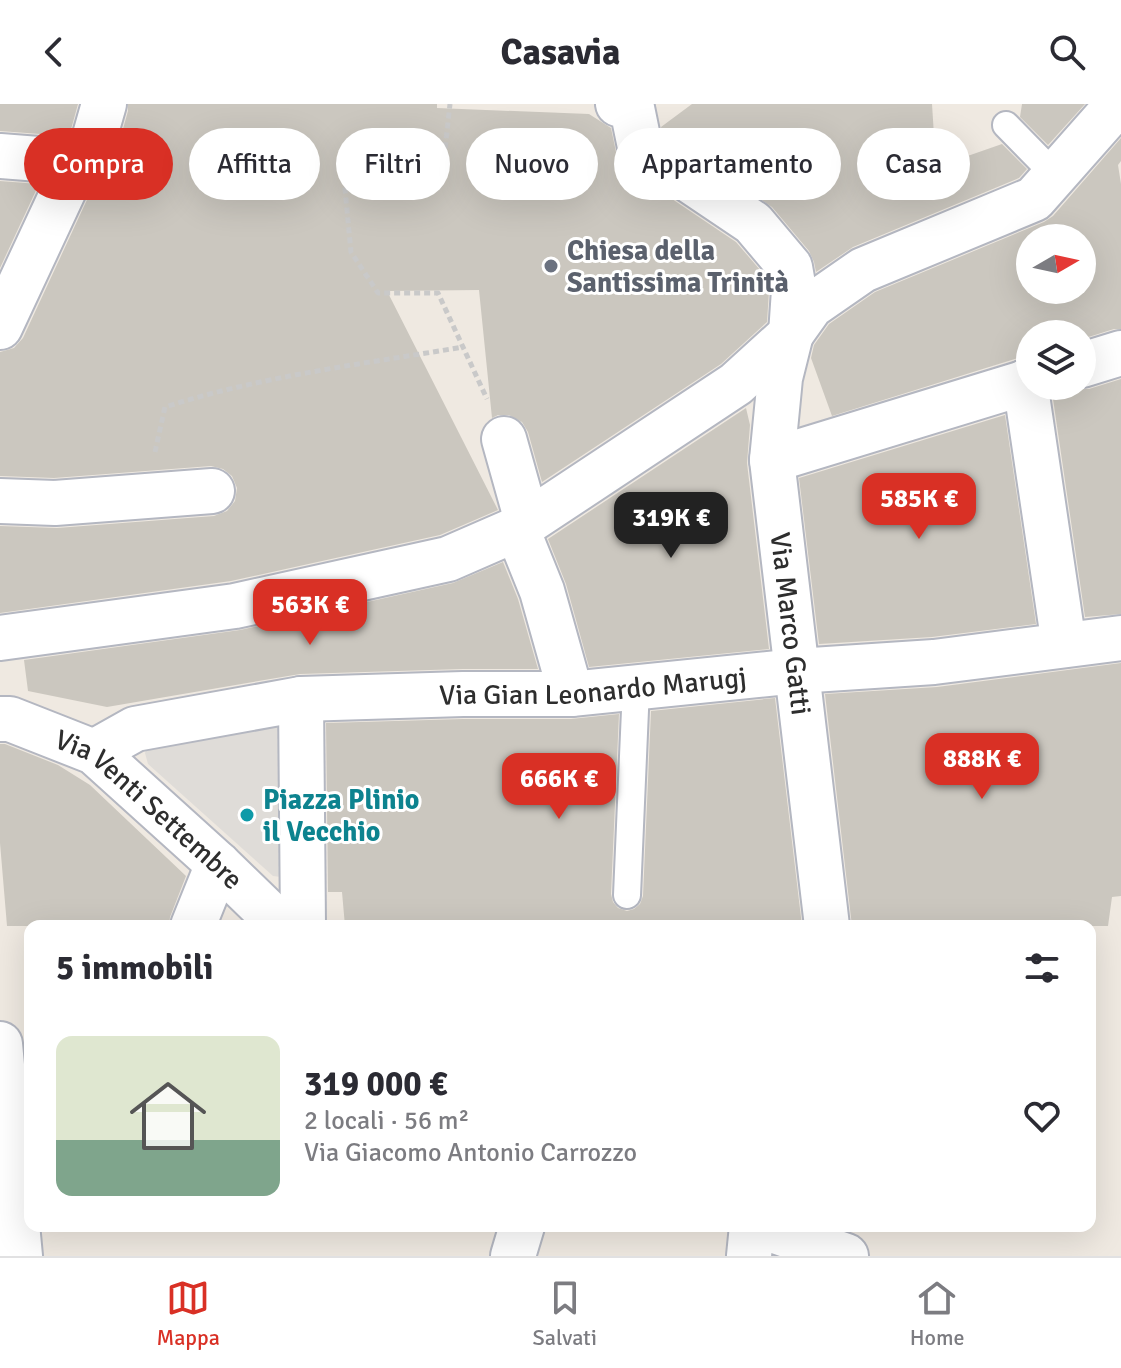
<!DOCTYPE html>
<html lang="it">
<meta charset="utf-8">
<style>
:root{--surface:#fff;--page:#f7f7f7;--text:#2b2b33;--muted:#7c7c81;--line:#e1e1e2;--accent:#d93025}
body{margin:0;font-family:Signika,sans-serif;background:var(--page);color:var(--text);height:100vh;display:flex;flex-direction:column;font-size:30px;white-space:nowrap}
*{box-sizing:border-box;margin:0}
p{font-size:26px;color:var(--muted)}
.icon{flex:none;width:44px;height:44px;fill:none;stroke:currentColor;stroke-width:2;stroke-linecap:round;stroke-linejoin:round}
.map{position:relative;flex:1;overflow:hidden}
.details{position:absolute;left:24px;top:816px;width:1072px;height:312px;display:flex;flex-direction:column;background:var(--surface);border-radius:16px;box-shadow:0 8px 32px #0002}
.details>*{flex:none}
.guide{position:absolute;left:24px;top:24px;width:1074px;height:72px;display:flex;gap:16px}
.needle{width:52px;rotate:81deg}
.tools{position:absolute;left:1016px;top:120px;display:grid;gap:16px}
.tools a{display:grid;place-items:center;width:80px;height:80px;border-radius:50%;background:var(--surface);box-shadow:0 8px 32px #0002;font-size:40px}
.price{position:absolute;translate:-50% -68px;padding:0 18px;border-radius:16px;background:var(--accent);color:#fff;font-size:26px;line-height:52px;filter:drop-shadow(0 2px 4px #0008)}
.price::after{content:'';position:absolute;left:50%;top:48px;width:24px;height:18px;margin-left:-12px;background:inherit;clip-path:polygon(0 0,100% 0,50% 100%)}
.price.selected{background:#222;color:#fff}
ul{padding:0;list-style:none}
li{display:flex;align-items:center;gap:24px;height:200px;padding:0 32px}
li+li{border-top:2px solid var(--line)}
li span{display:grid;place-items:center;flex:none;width:224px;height:160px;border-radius:16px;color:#555}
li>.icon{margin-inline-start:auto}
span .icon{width:96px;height:96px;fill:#fffc;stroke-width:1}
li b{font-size:34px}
h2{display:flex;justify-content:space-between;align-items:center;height:96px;padding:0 32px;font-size:34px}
.pill{padding:0 28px;border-radius:36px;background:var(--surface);box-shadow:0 8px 32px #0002;font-size:28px;line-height:72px}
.pill.selected{background:var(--accent);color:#fff}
header{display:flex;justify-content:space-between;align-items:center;height:104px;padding:0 32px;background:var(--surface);font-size:36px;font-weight:700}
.menu{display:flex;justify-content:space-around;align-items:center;height:112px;border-top:2px solid var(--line);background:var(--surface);font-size:22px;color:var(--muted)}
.menu a{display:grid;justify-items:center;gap:4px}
.menu .selected{color:var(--accent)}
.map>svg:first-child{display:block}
</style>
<header><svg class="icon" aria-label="back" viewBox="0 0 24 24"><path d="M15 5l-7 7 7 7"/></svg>Casavia<svg class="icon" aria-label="search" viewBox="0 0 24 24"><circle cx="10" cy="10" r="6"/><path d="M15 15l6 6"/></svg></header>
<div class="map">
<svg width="1121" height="1152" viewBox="0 0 1121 1152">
<rect width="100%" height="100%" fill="#efe9e1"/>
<polygon fill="#dfdcd8" points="281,616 281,773 273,772 148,660 145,649 149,640"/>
<g fill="#cbc7bf" fill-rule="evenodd">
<polygon points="0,0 78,0 70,29 67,32 0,27"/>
<polygon points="128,0 437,0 437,4 589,10 611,24 616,48 626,64 736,138 767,174 769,187 767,218 721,260 542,378 528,328 522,318 509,311 498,311 492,314 479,186 387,187 498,406 440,431 231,477 0,509 0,422 57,424 214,412 227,407 235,397 237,384 232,372 223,365 211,362 54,374 0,372 0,248 14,244 23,234 98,72 110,59 116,50 128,7"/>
<polygon points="692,0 932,0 936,63 1002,40 1027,65 1019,74 853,143 816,168 814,158 809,147 772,103 662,28 661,23"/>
<polygon points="1022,0 1085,0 1048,41 1020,13"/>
<path d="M 1121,34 L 1121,57 L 1118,61 L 1121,80 L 1121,225 L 1114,225 L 1082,235 L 1082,230 L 1030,230 L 1030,253 L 1021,253 L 832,312 L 811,254 L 814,241 L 829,220 L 875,188 L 1044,118 L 1053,112 ZM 1030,134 L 1082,134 L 1082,186 L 1030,186 Z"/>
<polygon points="0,77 39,80 0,164"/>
<polygon points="1121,275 1121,510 1085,513 1052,288 1054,282 1070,282 1077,285 1089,285"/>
<polygon points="746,304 750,321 747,359 769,545 589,563 566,480 548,435"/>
<polygon points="1005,311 1036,520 932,533 819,540 799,374"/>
<polygon points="503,458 518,495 538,565 463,565 300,570 107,603 28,587 24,556 240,526 453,479"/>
<polygon points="1121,559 1121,792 1112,793 1108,822 852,822 825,590 937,583"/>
<polygon points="775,594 802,822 345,822 342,788 328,788 326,619 463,615 571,615 619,610 611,790 613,798 618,804 627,807 634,805 640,800 643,792 651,607"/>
<polygon points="0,640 5,640 58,661 90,681 186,772 170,813 169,822 7,822 0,739"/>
</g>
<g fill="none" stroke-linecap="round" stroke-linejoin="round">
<defs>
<g id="service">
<polyline points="1006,21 1055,71"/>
<polyline points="627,791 636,583"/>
</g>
<g id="minor">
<path id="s1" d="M 618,0 L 632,4 L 640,43 L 753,119 L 790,163 L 794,186 L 791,230 L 780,274 L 772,356 L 827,822"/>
<polyline points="0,52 77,58"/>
<polyline points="0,223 77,58 92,42 104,0"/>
<polyline points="1082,261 1121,249"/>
<polyline points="1025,278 1064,541"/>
<polyline points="504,335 527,417"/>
<polyline points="772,356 1030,277"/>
<polyline points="0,397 55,399 212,387"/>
<polyline points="517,425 542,487 571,590"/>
<polyline points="0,534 235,502 448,455 517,425 736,280 791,230 811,202 863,166 1034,95 1118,0"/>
<polyline points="301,595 303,822"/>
<path id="s2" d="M 94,648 L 135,625 L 301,595 L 463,590 L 571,590 L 797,567 L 934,558 L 1121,534"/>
<polyline points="193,822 218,760"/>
<polyline points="0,940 20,1152"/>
<polyline points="513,1152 522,1122"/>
<polyline points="749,1152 752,1122"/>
</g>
<g id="tertiary">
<path id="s3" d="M 0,615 L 10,615 L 94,648 L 218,760 L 282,822"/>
<polyline points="761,1122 846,1152"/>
</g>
</defs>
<use href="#service" stroke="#b4b7c1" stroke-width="30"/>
<use href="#minor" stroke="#b4b7c1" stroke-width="48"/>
<use href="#tertiary" stroke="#b4b7c1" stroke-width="48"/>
<g stroke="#c9c9c9" stroke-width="5" stroke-dasharray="6 4" stroke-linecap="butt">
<polyline points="363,60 343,64 351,148 378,189 438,189 487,295"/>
<polyline points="393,60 443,64 450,0"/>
<path d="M 155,348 L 165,303 C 262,272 363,260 463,243"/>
</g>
<use href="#service" stroke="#fff" stroke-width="26"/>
<use href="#minor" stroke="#fff" stroke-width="44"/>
<use href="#tertiary" stroke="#fff" stroke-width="44"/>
</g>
<circle fill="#6b7280" stroke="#fff" stroke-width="3" cx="551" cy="162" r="8"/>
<circle fill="#0f9aa8" stroke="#fff" stroke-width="3" cx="247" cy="711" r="8"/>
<g text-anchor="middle" stroke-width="6" stroke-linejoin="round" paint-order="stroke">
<g font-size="28" font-weight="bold" fill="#5b616d" stroke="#fff" text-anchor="start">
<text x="567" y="156">Chiesa della<tspan x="567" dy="32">Santissima Trinità</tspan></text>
</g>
<g font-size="28" fill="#2e2e2e" stroke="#fff">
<text dy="10" stroke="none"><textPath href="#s1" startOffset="608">Via Marco Gatti</textPath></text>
<text dy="10" stroke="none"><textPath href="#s2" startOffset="508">Via Gian Leonardo Marugj</textPath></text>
<text dy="10" stroke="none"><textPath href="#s3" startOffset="178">Via Venti Settembre</textPath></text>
</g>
<g font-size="28" font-weight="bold" fill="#0d838f" stroke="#fff" text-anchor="start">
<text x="263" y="705">Piazza Plinio<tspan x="263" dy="32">il Vecchio</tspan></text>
</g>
</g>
</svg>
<div class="tools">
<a><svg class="needle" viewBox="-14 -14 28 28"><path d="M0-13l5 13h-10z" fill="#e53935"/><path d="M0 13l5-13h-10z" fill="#7c7c81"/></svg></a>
<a><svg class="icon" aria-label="layers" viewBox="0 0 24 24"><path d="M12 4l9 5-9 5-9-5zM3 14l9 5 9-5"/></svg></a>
</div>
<b class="price" style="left:919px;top:437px">585K €</b>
<b class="price selected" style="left:671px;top:456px">319K €</b>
<b class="price" style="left:310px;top:543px">563K €</b>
<b class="price" style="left:982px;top:697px">888K €</b>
<b class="price" style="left:559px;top:717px">666K €</b>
<div class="guide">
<a class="pill selected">Compra</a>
<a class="pill">Affitta</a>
<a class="pill">Filtri</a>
<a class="pill">Nuovo</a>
<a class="pill">Appartamento</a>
<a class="pill">Casa</a>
</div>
<section class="details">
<h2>5 immobili<svg class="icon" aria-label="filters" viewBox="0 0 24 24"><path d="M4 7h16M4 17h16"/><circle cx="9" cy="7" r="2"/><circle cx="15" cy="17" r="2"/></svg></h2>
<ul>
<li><span style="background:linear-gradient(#dfe7d0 65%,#7fa58c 0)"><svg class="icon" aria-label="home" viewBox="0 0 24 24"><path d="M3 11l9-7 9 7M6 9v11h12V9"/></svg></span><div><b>319 000 €</b><p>2 locali · 56 m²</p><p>Via Giacomo Antonio Carrozzo</p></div><svg class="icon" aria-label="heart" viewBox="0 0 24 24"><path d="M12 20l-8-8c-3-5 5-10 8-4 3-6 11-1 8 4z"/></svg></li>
</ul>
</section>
</div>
<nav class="menu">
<a class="selected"><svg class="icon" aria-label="map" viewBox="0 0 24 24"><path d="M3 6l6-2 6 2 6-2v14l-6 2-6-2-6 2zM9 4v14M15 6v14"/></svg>Mappa</a>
<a><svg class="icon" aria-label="saved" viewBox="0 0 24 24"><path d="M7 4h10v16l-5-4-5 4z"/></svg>Salvati</a>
<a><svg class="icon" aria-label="home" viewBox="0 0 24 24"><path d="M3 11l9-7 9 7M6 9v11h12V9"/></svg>Home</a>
</nav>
